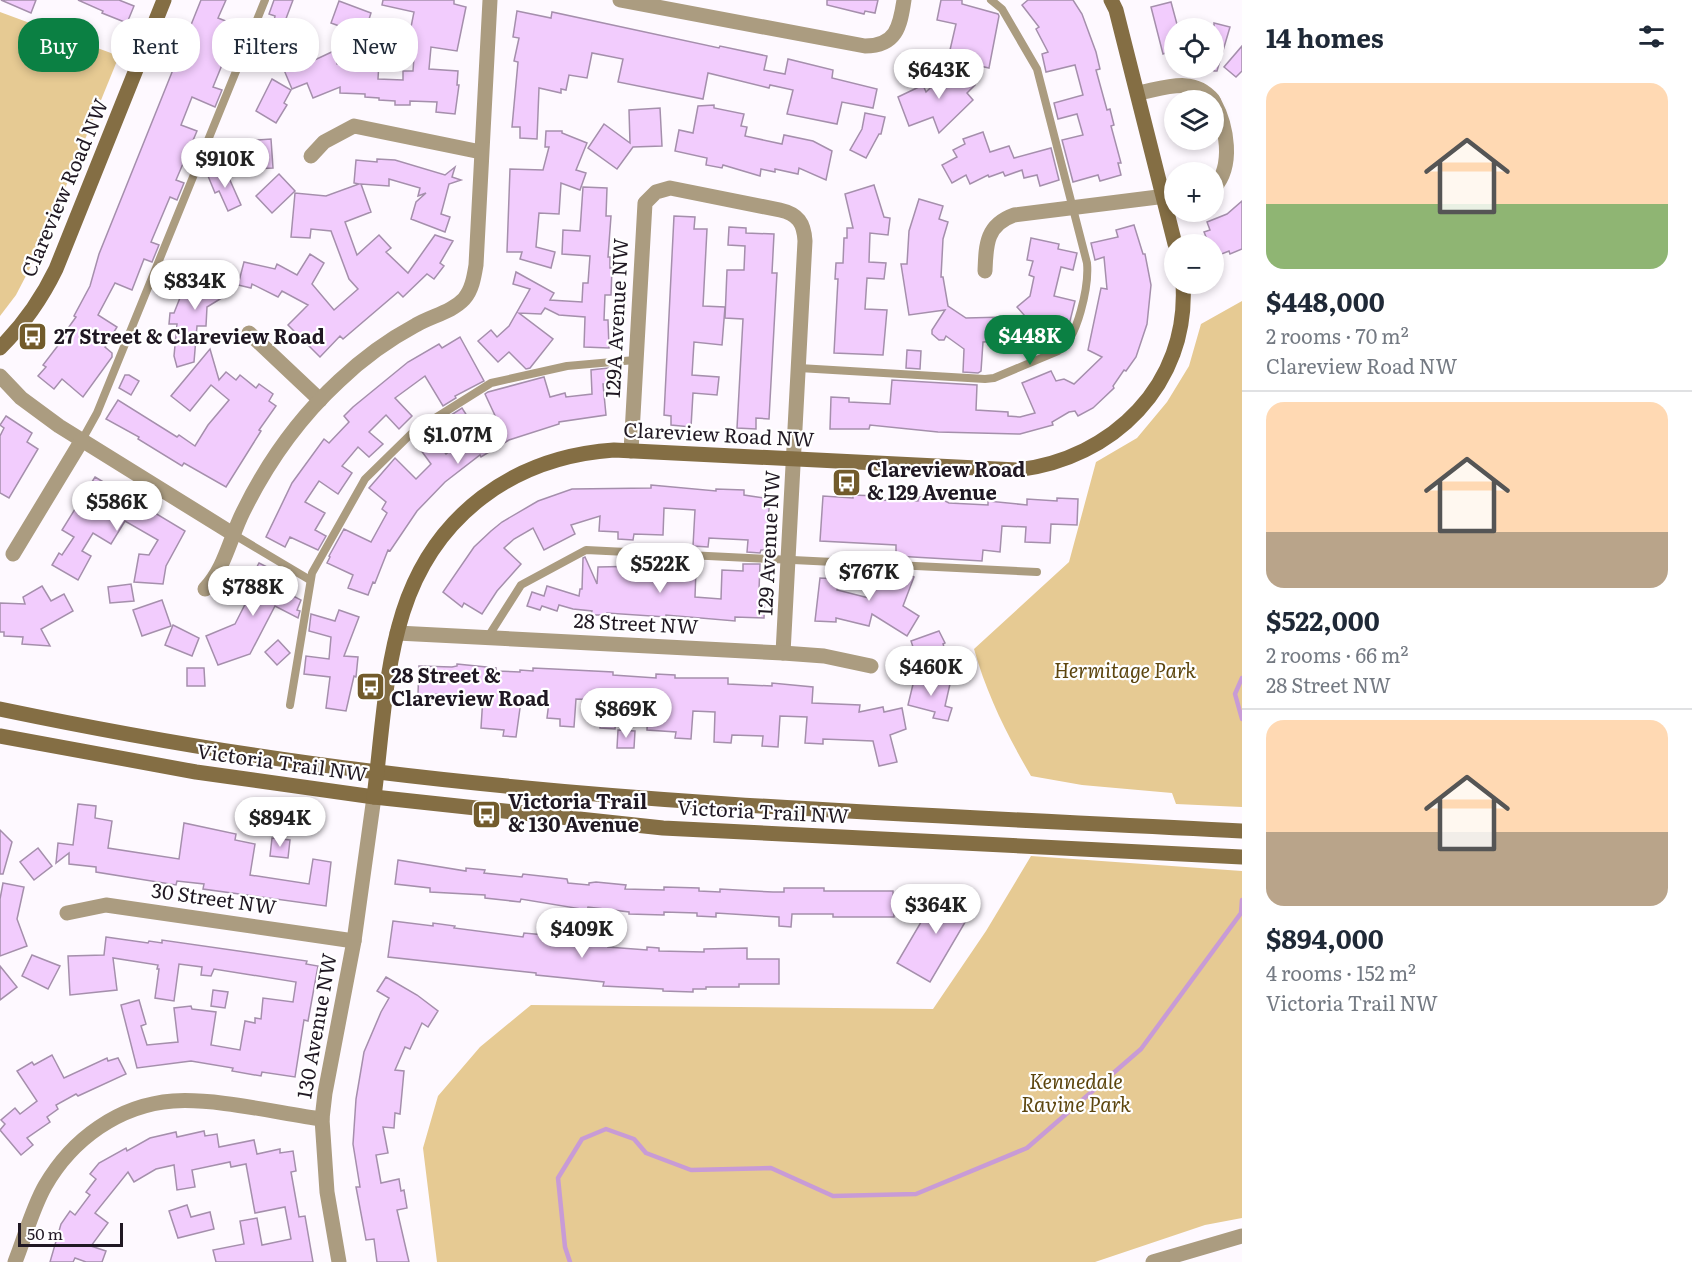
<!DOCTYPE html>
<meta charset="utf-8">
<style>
:root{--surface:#fff;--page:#f6f6f7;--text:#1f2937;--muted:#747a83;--line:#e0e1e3;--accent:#0b8043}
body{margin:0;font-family:Literata,serif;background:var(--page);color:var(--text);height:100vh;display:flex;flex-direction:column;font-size:22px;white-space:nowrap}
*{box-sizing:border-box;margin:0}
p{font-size:20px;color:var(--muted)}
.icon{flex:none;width:33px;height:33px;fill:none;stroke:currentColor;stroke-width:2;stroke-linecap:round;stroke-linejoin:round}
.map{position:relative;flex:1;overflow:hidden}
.details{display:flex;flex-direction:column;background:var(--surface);width:450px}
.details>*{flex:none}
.hud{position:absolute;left:18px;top:18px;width:570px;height:54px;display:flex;gap:12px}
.tools{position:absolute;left:1164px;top:18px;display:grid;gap:12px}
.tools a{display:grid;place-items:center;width:60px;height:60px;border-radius:50%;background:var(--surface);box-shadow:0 3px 9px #0003;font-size:30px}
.scale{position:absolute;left:18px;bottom:15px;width:105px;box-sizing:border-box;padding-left:6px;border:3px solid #201823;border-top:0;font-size:16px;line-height:21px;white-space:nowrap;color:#201823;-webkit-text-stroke:4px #fff;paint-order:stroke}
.price{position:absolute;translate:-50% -51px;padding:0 14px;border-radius:21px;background:#fff;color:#222;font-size:20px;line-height:39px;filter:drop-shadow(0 2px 3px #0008)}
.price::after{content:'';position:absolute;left:50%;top:36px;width:18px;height:14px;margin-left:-9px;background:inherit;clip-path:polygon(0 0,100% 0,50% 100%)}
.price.on{background:var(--accent);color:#fff}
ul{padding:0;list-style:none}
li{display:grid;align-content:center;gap:12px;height:318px;padding:0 24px}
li+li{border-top:2px solid var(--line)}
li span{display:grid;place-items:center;height:186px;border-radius:18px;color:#555}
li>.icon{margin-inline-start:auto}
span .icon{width:108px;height:108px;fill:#fffc;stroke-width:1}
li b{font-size:26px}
h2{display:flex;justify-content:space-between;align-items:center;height:72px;padding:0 24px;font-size:26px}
.pill{padding:0 21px;border-radius:24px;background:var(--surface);box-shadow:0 3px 9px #0003;font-size:21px;line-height:54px}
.pill.on{background:var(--accent);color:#fff}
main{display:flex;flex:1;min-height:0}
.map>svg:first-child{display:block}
</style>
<main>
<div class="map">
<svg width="1242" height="1262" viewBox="0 0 1242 1262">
<rect width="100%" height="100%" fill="#fef9ff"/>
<g fill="#e6ca93">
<polygon points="0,12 119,56 42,245 16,295 0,316"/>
<path d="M 1242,301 L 1242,807 L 1176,804 L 1172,793 L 1082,785 L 1031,776 C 1007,735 987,695 974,649 L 1069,562 L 1096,462 L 1137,438 L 1167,402 L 1189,366 L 1201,324 Z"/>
<polygon points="1031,856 1242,871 1242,1218 1205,1225 1095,1262 437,1262 423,1148 438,1096 480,1047 531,1005 933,1009 986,931"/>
</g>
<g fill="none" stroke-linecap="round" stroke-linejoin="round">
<g stroke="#c89bd6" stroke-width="4.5">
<polyline points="1242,678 1235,694 1242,719"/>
<polyline points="570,1262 565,1247 558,1178 582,1139 606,1129 634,1139 646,1153 691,1170 771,1168 833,1196 916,1194 1027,1148 1141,1049 1241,913 1242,900"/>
</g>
</g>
<g fill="#f2ccfd" stroke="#a58fac" stroke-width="1.5">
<polygon points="1,0 36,0 31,13"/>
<polygon points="78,0 119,0 134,6 127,23 102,13 103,11"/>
<polygon points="201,0 226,0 218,18 246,29 240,46 231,43 213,87 222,90 215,107 192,97 181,125 197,131 176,180 184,183 177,200 170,197 151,242 159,245 152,262 144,259 132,290 115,283 98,315 117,327 105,347 112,353 112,357 83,397 62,379 54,389 38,376 46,367 43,365 63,339 61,338 76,317 74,316 90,286 99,254"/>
<polygon points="274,0 293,0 284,24 298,27 294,46 278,43 275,49 269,47 275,16 269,14"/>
<polygon points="383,0 454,0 454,4 466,7 457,51 431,47 429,69 458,71 457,85 459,85 455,114 436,112 437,102 410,101 410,105 395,105 395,101 379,100 379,98 365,97 365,94 340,93 340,87 313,98 307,83 292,89 284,70 299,64 304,65 336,50 337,64 360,65 361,46 380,45 378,79 403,80 403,71 413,71 415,44 408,42 414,12 382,5"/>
<polygon points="827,0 878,0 875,13 865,11 864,14 827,5"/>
<polygon points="941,0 962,0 962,4 998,14 999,16 989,68 953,60 956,51 950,50 956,24 937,20"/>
<polygon points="1028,0 1073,0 1082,14 1096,52 1100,69 1096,70 1107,110 1110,109 1114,125 1111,126 1121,163 1118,163 1121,175 1100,181 1098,175 1073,182 1062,140 1083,135 1077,114 1058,119 1054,103 1083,95 1075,65 1046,72 1042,54 1048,52 1036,29 1039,27 1022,5"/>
<polygon points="339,1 371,13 364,35 331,23"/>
<polygon points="1171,2 1178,28 1174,28 1174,50 1163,54 1151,7"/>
<polygon points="517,11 551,18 552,12 719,48 720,46 767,56 764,70 785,74 788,59 833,70 832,78 877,89 873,108 842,102 837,124 787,114 793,90 770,85 769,88 708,73 703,99 618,82 623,59 592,53 587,78 569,75 566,90 561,89 561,93 539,88 537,139 520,138 520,127 512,127 518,62 514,61 519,38 513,37"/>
<polygon points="1214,23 1230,27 1217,71 1214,71"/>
<polygon points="1242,46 1242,71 1236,77 1224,67"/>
<polygon points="955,64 975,85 967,93 973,100 939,133 933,117 909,126 898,97 923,85 926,92"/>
<polygon points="272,79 291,90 284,103 287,105 276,123 256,111"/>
<polygon points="714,105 714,108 744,114 741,126 747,127 745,136 782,144 784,135 813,141 832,151 826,180 799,168 798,174 775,169 775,172 761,169 760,176 723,165 722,168 706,165 707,158 675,151 679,130 693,133 698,106"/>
<polygon points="660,108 662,146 633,147 617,169 588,148 604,124 630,143 629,110"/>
<polygon points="865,113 885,117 881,134 879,134 866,158 850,150 862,129"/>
<polygon points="546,131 562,131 562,133 587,143 576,170 586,173 580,190 561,183 559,214 539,213 536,247 555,252 551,268 520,259 522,252 507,252 510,169 543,170 549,147 545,147"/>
<polygon points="983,132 990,152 1009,146 1014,158 1051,148 1059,180 1040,186 1037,175 1024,178 1022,170 1005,176 1003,172 989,177 988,175 970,184 966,175 952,183 942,165 957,157 953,150 965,144 963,139"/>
<polygon points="271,139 273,168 248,169 246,141"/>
<polygon points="377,159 395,160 445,175 455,167 452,177 461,180 449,184 441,214 450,217 445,232 411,219 416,202 426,193 418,196 420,188 389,179 389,186 361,184 371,212 345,222 357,255 379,235 391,248 386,252 408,273 435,235 453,241 440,263 444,266 434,279 427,274 403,297 398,292 343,339 340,336 320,357 288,325 308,305 282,291 278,297 252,284 251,288 238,285 244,262 275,269 277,264 297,275 310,254 324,263 312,284 334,310 358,289 349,279 331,231 311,229 310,238 291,237 295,193 326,196 359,184 354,183 356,160 377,162"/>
<polygon points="225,169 241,205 228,211 219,191 215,193 208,176"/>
<polygon points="279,174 295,191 272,213 256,196"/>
<polygon points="874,185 884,217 890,218 888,235 870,233 869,262 886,263 884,279 867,278 865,309 887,310 883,355 834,353 838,279 835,279 836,263 843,263 844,238 847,238 847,228 853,228 845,194"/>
<polygon points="583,187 607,188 606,216 611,216 608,257 610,257 610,268 612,268 611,295 605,295 604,320 608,320 609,348 584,347 585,317 559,315 545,308 541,314 519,313 553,339 530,368 526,369 509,352 498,362 478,341 491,330 497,337 509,326 530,289 513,284 516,272 554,293 550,300 582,302 583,283 588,283 590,256 562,254 563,230 580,231"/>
<polygon points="919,199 943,206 939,219 948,222 943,239 941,277 943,277 948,306 966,318 1005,317 1006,341 983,342 981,371 978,373 963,372 964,349 946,336 944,340 939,340 932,334 932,330 945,310 909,315 901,264 907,264 909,231"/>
<polygon points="1242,201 1242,249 1230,254 1229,251 1214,257 1214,244 1209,244 1204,232 1210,230 1207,222 1227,214"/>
<polygon points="674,216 695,217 694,229 707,229 703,306 725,307 722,345 694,342 692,375 719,377 717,395 693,393 691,427 671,425 671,416 664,415"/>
<polygon points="1134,225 1143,254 1145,254 1151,285 1147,324 1136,357 1126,371 1124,370 1113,386 1114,388 1093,408 1078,416 1075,411 1069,412 1052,422 1053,425 1020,434 938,432 870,425 869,429 830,429 831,397 849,398 849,402 890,404 892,380 977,385 976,410 1008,412 1008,416 1020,417 1035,413 1022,383 1051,371 1056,381 1064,379 1074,384 1102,357 1088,350 1101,288 1107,289 1104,257 1095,260 1091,243 1118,237 1116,230"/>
<polygon points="729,227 746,228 746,233 774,234 772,273 777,273 769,419 756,418 756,429 737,428 743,319 725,318 727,270 744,270 745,246 728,245"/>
<polygon points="1031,238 1059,244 1058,249 1077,253 1073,270 1061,267 1054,296 1075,301 1069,325 1059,341 1037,324 1025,335 1008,317 1025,316 1017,307 1030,296 1034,277 1029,275 1033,261 1027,260"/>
<polygon points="212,264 230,293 207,307 206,326 197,326 194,362 177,367 174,356 177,324 169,324 170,313 174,313 187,280"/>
<polygon points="460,337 484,381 455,396 456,398 443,406 425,376 395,398 412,416 399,429 386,415 369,432 383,444 369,457 358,447 342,466 352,473 338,494 319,481 305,502 325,513 315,530 326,536 318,550 290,537 285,547 266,537 292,483 324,439 329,443 349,422 344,416 353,407 408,362 439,344 442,348"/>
<polygon points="210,349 219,380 226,372 236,380 240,375 256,388 259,384 273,394 269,401 276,406 259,430 261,431 226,487 184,463 182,466 138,439 139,437 106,419 118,400 177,437 179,435 195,446 208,425 229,400 211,385 190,411 171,396"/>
<polygon points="907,350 921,351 920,369 906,368"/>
<polygon points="608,368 609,384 603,384 606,415 559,422 559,424 509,440 481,457 480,455 445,482 417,511 390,551 388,550 375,583 373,582 368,595 348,588 353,575 327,563 330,557 329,556 344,529 371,542 387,513 382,509 386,502 369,488 395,458 416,479 431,464 415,442 428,431 446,454 463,441 448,417 462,408 478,433 498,422 485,394 488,392 544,377 550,397 565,393 566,397 592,394 591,370"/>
<polygon points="125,375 129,375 139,381 131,395 119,388"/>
<polygon points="6,416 32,433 27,442 38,449 9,498 0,493 0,436 4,428 0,425"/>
<polygon points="95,477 185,531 166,566 163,584 134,582 139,554 149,555 158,540 125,521 111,544 93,533 82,551 91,556 78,580 52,565 59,553 62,555 74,537 62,530"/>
<polygon points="651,485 716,491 716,489 744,490 744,495 770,499 765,550 761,550 760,553 747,552 748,540 709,538 708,547 693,546 695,510 664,508 663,535 634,534 633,540 618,539 618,532 599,531 600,516 571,525 575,534 544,550 533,528 514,539 504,548 521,564 497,591 482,614 464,603 462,607 443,592 474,547 491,531 502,522 538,501 572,489 651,488"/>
<polygon points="853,495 877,496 877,500 918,501 919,497 941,499 949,503 988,505 988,501 1027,505 1027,499 1057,501 1057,498 1078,499 1077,525 1051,524 1050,543 1025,542 1026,527 1002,526 1000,552 983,550 982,561 896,556 896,545 820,541 823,496 853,498"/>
<polygon points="585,557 597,584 598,567 645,566 696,569 695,597 721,599 722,570 743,571 743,564 760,564 759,590 765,590 764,618 735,617 735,621 666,615 666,617 607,613 607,615 591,615 592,611 573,609 559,605 557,611 542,606 540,610 527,606 532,592 544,596 547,586 579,596 580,589 582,589 583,558"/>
<polygon points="259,563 283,575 276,587 301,600 297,610 300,611 298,618 275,606 250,654 218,665 206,636 235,624 258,579 252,576"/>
<polygon points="871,570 899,571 914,577 903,606 919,616 907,636 872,614 869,626 836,618 836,622 815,621 820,578 838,579 837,590 869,598"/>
<polygon points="131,584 134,601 110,603 108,587"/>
<polygon points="42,586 51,601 64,594 73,611 41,629 50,646 22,644 23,637 4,636 4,632 0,632 0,603 25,604 23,597"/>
<polygon points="162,600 171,626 142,636 133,610"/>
<polygon points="339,610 359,617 344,656 358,657 356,677 354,676 346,711 326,708 330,677 304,674 306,656 329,659 331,637 309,631 311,614 335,621"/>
<polygon points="173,625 199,638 192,656 165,645"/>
<polygon points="939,631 945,643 943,644 949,662 921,671 911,641"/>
<polygon points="278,640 290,653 277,665 265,652"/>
<polygon points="457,664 496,668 496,671 520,672 520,670 533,671 533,668 554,669 613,672 613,675 656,678 656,674 675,675 675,678 728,678 728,684 772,686 772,683 813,687 812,703 860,705 859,712 883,707 884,712 902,708 906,729 890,735 897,762 879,766 873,741 823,739 823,744 805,743 807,717 780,716 778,747 762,746 763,736 732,735 731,743 714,742 715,712 693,711 691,739 675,738 676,732 647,730 648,709 617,707 615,729 600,728 601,700 576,699 574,727 560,726 560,719 547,718 549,702 521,701 516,737 503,736 504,730 481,728 483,696 438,694 432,695 432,705 420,704 420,695 418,694 419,666 452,667 457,666"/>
<polygon points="187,668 204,668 205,686 187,686"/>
<polygon points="915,676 950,684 945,706 952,708 948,721 933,718 935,712 908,705"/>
<polygon points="618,730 635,731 634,748 617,748"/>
<polygon points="78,804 96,806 95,818 112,821 108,848 179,859 184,823 236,834 235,840 255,844 250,875 309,884 313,859 331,862 326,906 203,889 204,884 177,881 176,885 96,872 96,867 69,864 69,853 56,863 58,843 73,845"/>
<polygon points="0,830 12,842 3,874 0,874"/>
<polygon points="272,838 290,840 288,858 270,856"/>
<polygon points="38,848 52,866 34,880 20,862"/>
<polygon points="398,860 466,871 466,868 485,870 484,873 522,877 523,874 567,879 568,883 589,885 589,883 596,882 626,885 625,889 664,890 664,887 699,888 699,891 720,892 720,889 773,892 784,892 784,888 824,888 824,891 893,891 894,917 833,917 833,914 792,914 791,927 779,926 779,917 716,913 716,917 697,916 697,913 664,912 664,915 629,914 629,912 588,907 587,910 521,899 520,902 485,898 485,895 430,892 430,888 395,884"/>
<polygon points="3,883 24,887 17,919 27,946 0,956 0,899"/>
<polygon points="941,888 974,907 930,982 897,963"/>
<polygon points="393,921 433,926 433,923 455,926 454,928 523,937 524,933 545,935 544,939 609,943 608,947 647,950 647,947 659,948 659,951 704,952 704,949 747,948 747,959 779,959 779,984 739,984 739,987 706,987 706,989 693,989 693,992 663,991 663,989 603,986 604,982 536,975 536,973 388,957"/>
<polygon points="106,937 148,943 149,941 162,943 162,940 307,961 306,964 318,966 308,1021 304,1020 295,1077 262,1072 261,1076 232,1071 233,1068 191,1061 137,1068 121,1005 139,1000 146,1024 141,1026 147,1045 178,1042 174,1008 191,1006 192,1009 216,1012 211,1045 240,1050 245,1021 255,1023 255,1018 261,1019 263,998 293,1002 296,982 214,969 211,976 201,975 202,967 179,964 174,1001 155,998 159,969 157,969 158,965 113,958 117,990 70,995 68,956 104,955"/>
<polygon points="32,955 60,966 48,989 22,976"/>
<polygon points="0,966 17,987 0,1000"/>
<polygon points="386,977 417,995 438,1011 428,1027 422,1023 410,1049 405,1047 395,1070 404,1071 400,1114 395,1113 394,1128 383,1127 388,1153 376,1155 381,1183 399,1179 401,1191 404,1190 407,1208 397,1210 409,1262 377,1262 374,1239 366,1240 356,1187 360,1187 353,1144 356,1099 364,1052 381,1012 389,998 377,991"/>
<polygon points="213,990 228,992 225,1008 211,1006"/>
<polygon points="52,1055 64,1078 107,1058 108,1061 118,1058 126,1074 78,1096 76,1094 56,1105 58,1109 47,1117 50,1122 27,1138 33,1145 21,1155 0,1130 5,1124 1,1120 15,1108 20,1114 37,1101 17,1071 32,1062 34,1065"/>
<polygon points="204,1131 205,1136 217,1134 219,1147 254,1140 257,1154 280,1149 280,1153 293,1151 296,1171 291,1172 299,1217 305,1216 313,1262 216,1262 213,1250 244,1244 240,1221 257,1218 262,1245 291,1239 285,1207 255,1213 246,1164 231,1167 230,1162 192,1170 195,1187 177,1190 174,1165 156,1169 134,1182 128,1172 95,1213 108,1223 91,1246 106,1251 102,1262 86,1262 75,1258 73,1262 50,1262 61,1224 70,1211 75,1215 90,1195 86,1192 96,1179 90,1174 99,1163 126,1148 127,1151 150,1138 176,1132 177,1137"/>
<polygon points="187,1205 191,1217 210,1212 214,1229 178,1238 169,1211"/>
</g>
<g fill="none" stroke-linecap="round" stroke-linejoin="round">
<g stroke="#ab9c80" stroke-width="8">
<path d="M 799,368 L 985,379 L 994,378 L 1058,351 C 1078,340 1089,285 1087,263 L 1037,69 L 1002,9 L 991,0"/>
<polyline points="82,440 97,413 265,0"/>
<polyline points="233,534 310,580"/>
<polyline points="488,637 521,585 586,550 1037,572"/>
<polyline points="290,705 312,573 365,479 413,432 491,383 567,366 635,360"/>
</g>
<g stroke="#ab9c80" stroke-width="15">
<path d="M 620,0 L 865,46 C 896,46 900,27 904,0"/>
<path d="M 1138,93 C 1165,88 1193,76 1213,100"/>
<path d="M 1214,102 C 1227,126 1234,166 1214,188"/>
<polyline points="311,156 324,142 354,126 481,152"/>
<path d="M 985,271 C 986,245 986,225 1014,215 L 1174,195"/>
<polyline points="249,333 320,400"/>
<polyline points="0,376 21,398 59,426 233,534"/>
<path d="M 631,451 L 645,203 L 656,192 L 670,188 L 780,210 C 798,214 804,223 805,241 L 783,653"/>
<polyline points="13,554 82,440"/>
<path d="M 205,589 C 225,568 230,538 243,512 C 267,463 299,418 339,381 C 362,359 388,340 416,325 C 431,316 452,312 464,299 C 472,290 474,277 476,265 L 490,0"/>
<polyline points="397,633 783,653 824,656 871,666"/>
<polyline points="67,913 106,905 354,941"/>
<path d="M 15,1262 C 25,1237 32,1209 45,1186 C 72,1139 119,1105 173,1101 C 216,1098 278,1113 322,1119"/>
<polyline points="339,1262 327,1192 322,1119 325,1093 354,941 374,797"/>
<polyline points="1153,1262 1242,1236"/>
</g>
<g stroke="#846e44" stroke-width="15">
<polyline points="1111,0 1116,10 1175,244"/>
<path d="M 0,348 C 24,324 41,300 56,269 L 164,0"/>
<path d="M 0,709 C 125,735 251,757 378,772 C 664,807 954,816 1242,831"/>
<polyline points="0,736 196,772 374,797 663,828 1242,857"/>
<path d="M 374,797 C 382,736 384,672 403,612 C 434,515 513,457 614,450 L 1017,470 C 1113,459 1189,384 1183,284"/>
</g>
</g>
<defs>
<symbol id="bus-square" viewBox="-11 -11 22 22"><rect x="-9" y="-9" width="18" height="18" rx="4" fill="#725b2b" stroke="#fff"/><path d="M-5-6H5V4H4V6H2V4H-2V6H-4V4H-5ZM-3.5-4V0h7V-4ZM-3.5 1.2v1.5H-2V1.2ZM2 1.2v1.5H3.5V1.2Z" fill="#fff"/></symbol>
</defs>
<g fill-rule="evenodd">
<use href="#bus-square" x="16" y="320" width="33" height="33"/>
<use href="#bus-square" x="830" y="466" width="33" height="33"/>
<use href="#bus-square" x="354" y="670" width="33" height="33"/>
<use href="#bus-square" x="470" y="798" width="33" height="33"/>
</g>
<g text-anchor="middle" stroke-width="4.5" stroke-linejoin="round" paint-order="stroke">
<g font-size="20" fill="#201823" stroke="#fff">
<text transform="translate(65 188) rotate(-67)" y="7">Clareview Road NW</text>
<text transform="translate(617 318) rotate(-87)" y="7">129A Avenue NW</text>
<text transform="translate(719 435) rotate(3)" y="7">Clareview Road NW</text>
<text transform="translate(769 543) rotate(-87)" y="7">129 Avenue NW</text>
<text transform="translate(636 624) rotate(3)" y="7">28 Street NW</text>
<text transform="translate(282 763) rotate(8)" y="7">Victoria Trail NW</text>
<text transform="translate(763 812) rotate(3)" y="7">Victoria Trail NW</text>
<text transform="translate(214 899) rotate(8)" y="7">30 Street NW</text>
<text transform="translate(317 1026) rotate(-80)" y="7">130 Avenue NW</text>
</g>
<g font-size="20" font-weight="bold" fill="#201823" stroke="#fff" text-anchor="start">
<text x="54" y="344">27 Street &amp; Clareview Road</text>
<text x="867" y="477">Clareview Road<tspan x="867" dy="23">&amp; 129 Avenue</tspan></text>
<text x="391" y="683">28 Street &amp;<tspan x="391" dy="23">Clareview Road</tspan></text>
<text x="508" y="809">Victoria Trail<tspan x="508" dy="23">&amp; 130 Avenue</tspan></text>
</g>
<g font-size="20" font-style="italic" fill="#5c450e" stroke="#fff">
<text x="1125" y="678">Hermitage Park</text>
<text x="1076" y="1089">Kennedale<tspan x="1076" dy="23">Ravine Park</tspan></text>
</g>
</g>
</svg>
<div class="tools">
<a><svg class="icon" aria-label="locate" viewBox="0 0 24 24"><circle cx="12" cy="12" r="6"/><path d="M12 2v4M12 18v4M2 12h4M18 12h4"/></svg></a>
<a><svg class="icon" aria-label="layers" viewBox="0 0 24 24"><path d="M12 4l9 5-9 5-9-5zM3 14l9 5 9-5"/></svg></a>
<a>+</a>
<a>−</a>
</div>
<div class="scale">50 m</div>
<b class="price" style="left:939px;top:100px">$643K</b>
<b class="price" style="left:225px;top:189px">$910K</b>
<b class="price" style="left:195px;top:311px">$834K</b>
<b class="price on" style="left:1030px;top:366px">$448K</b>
<b class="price" style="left:458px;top:465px">$1.07M</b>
<b class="price" style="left:117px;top:532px">$586K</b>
<b class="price" style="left:660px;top:594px">$522K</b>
<b class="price" style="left:869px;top:602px">$767K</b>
<b class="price" style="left:253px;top:617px">$788K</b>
<b class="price" style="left:931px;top:697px">$460K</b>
<b class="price" style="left:626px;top:739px">$869K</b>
<b class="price" style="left:280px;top:848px">$894K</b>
<b class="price" style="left:936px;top:935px">$364K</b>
<b class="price" style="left:582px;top:959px">$409K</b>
<div class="hud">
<a class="pill on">Buy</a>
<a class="pill">Rent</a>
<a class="pill">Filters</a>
<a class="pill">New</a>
</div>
</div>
<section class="details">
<h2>14 homes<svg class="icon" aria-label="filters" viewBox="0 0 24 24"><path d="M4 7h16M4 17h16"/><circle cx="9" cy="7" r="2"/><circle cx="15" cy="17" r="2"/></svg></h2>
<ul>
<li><span style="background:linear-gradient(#ffd9b3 65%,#8fb573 0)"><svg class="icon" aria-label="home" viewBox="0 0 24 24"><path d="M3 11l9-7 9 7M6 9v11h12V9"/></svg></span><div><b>$448,000</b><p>2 rooms · 70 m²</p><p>Clareview Road NW</p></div></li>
<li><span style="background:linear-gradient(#ffd9b3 70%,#b9a48a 0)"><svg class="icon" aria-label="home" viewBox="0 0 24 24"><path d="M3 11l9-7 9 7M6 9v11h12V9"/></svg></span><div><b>$522,000</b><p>2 rooms · 66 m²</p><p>28 Street NW</p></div></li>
<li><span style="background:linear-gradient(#ffd9b3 60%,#b9a48a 0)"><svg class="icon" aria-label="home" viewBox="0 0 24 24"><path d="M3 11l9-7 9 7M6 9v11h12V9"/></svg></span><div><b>$894,000</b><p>4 rooms · 152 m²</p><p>Victoria Trail NW</p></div></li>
</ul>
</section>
</main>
